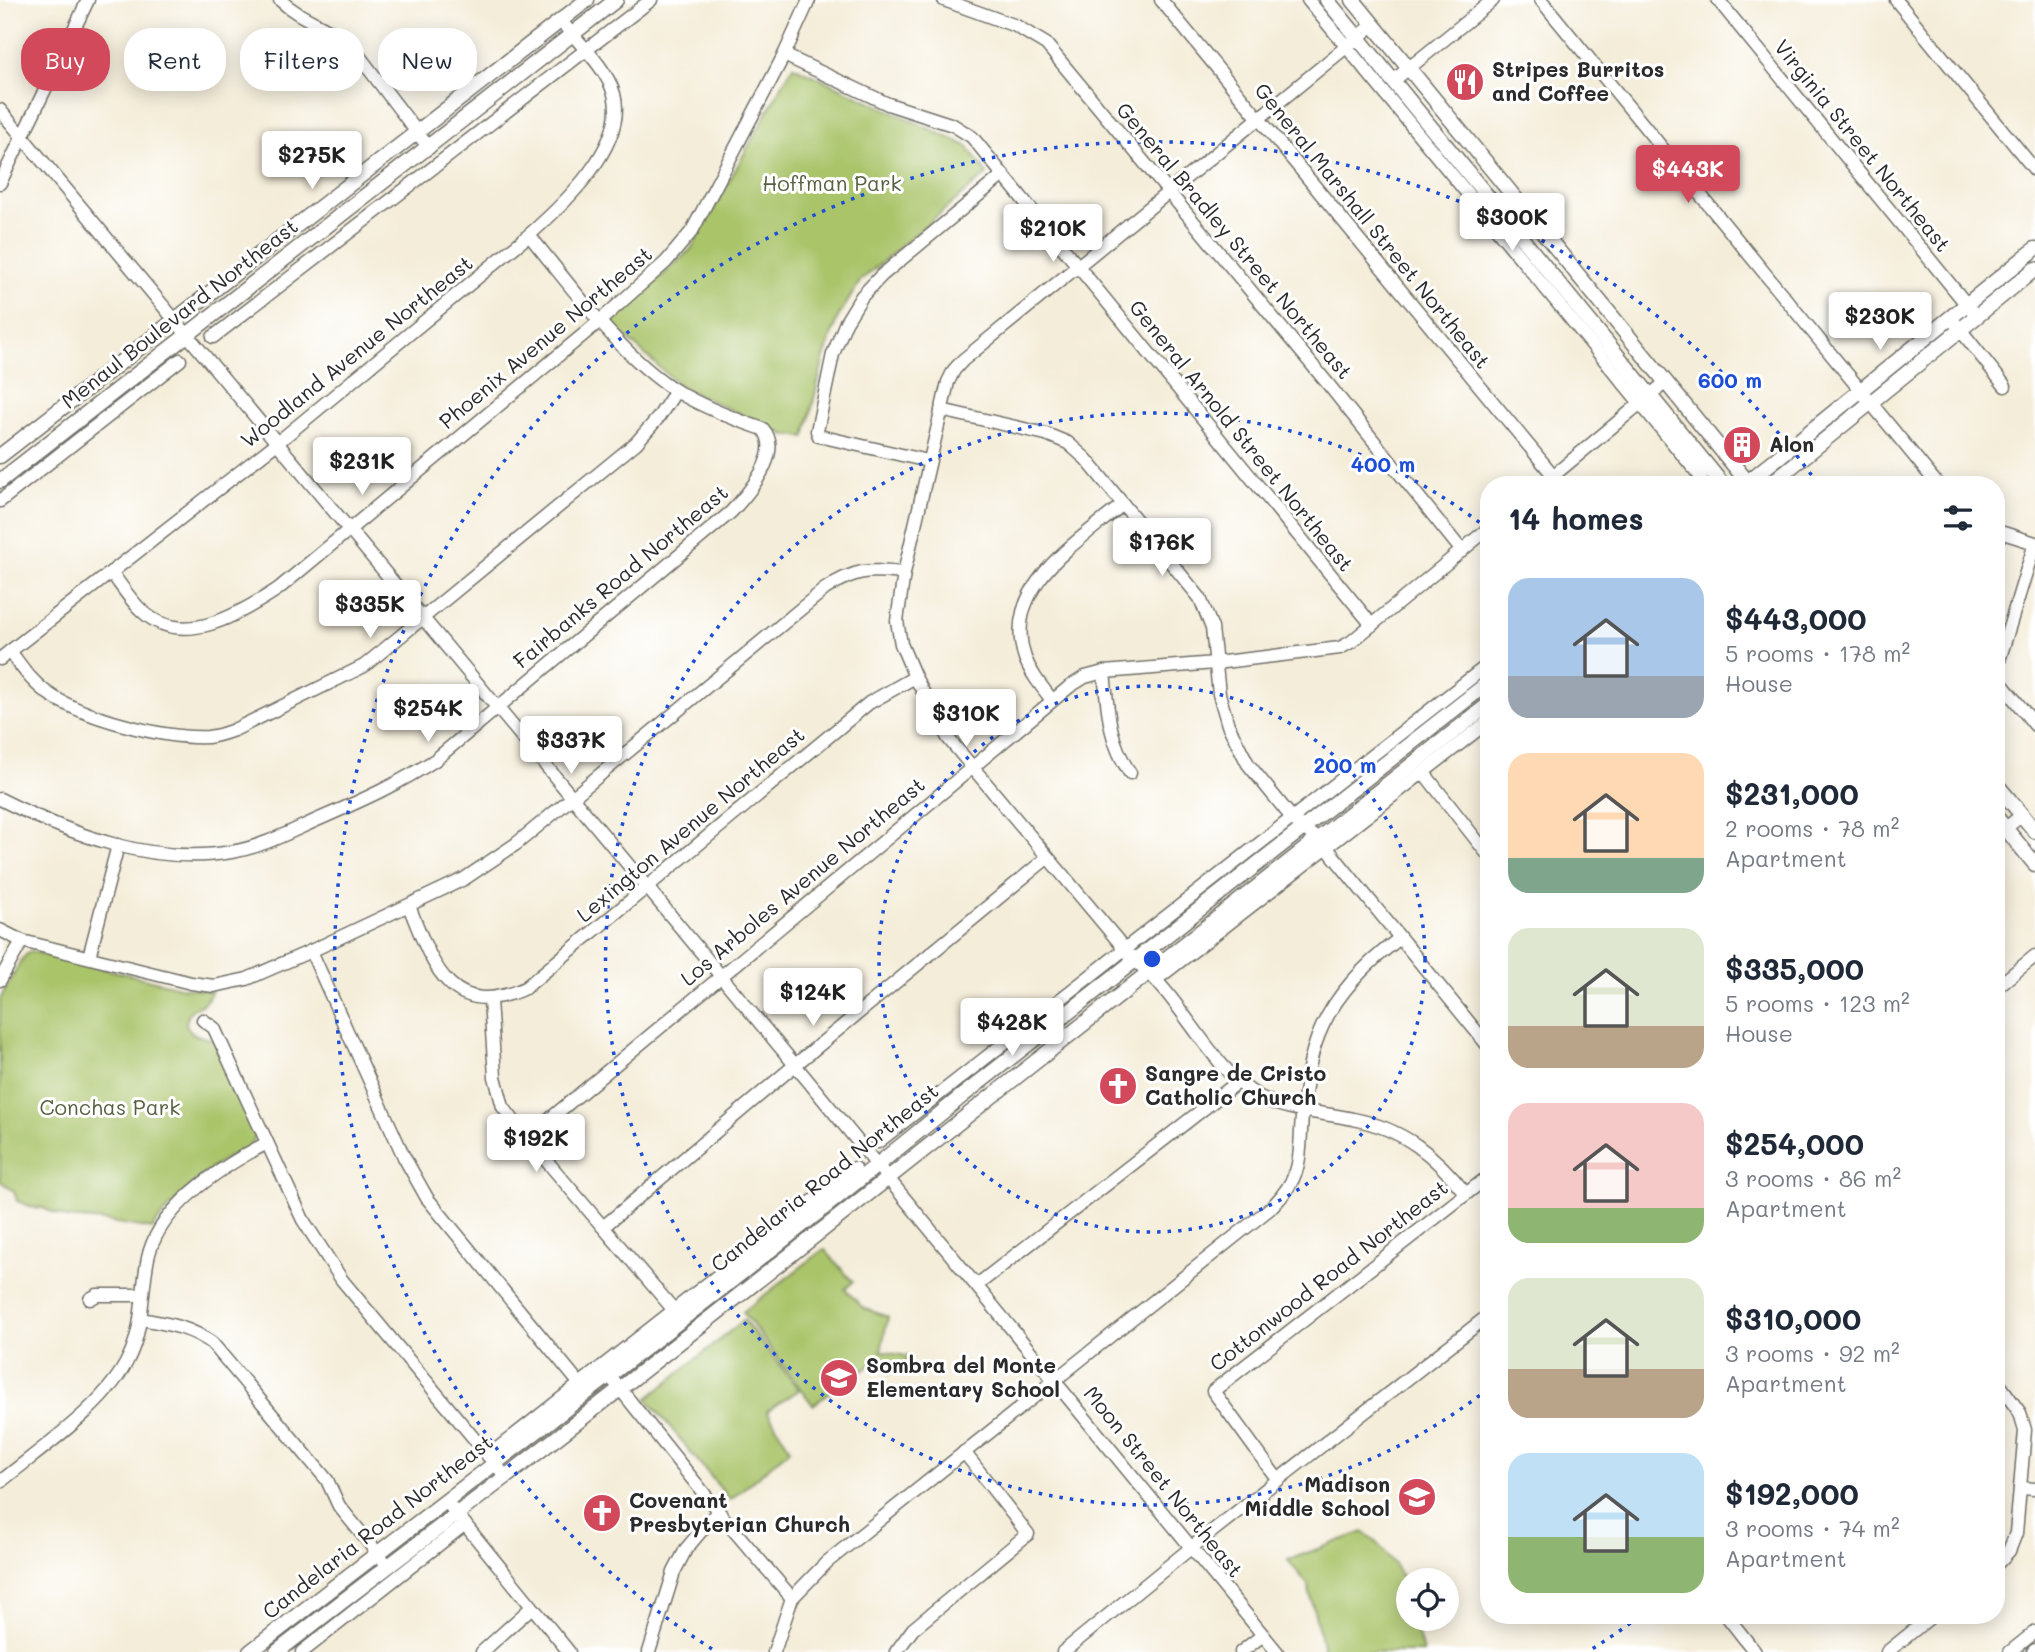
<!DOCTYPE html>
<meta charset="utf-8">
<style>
:root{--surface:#fff;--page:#f2f2f3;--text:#1f2937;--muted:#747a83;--accent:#d1495b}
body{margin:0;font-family:Mali,sans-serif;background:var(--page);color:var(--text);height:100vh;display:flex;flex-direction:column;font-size:26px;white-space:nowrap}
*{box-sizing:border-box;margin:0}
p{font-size:23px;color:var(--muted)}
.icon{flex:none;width:38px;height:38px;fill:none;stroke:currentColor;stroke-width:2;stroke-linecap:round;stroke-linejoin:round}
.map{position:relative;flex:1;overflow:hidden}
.drawer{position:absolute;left:1480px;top:476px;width:525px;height:1148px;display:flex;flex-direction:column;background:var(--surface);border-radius:28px;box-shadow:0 4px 18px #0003}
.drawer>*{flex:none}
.hud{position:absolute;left:21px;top:28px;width:665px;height:63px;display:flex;gap:14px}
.buttons{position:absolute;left:1396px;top:1568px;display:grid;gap:14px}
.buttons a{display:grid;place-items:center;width:63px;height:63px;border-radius:50%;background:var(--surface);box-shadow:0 4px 18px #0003;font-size:35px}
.price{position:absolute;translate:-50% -60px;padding:0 16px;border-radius:7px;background:#fff;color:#222;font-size:23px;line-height:46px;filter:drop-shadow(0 2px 4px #0008)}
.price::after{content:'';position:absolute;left:50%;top:42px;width:21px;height:16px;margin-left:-10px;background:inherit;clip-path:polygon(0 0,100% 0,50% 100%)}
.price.on{background:var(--accent);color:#fff}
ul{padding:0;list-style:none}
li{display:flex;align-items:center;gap:21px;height:175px;padding:0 28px}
li span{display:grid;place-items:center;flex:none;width:196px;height:140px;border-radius:21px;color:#555}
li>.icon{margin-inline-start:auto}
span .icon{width:84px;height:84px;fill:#fffc;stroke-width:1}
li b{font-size:30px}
h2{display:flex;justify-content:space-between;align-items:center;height:84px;padding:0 28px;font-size:30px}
.pill{padding:0 24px;border-radius:28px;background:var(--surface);box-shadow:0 4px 18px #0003;font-size:24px;line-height:63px}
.pill.on{background:var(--accent);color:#fff}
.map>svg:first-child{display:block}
</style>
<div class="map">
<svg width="2035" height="1652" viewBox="0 0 2035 1652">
<rect width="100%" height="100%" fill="#fff"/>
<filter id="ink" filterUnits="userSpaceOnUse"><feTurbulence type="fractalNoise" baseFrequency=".0143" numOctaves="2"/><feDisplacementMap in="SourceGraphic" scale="14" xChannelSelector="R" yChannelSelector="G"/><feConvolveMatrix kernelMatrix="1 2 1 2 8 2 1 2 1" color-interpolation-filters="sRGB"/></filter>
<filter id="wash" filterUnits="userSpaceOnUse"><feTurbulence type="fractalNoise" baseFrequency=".00686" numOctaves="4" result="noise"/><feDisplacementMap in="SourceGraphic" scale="28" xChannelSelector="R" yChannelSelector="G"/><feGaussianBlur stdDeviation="1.57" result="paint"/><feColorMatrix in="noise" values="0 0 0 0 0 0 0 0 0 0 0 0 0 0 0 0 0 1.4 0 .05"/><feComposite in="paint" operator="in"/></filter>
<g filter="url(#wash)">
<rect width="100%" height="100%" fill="#f4edd9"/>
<g fill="#aac46a" stroke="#6a784a" stroke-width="2">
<polygon points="793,66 967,146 987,174 861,280 837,319 823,361 805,437 786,435 681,387 610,323 691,249"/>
<path d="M 30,951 L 180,987 L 212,991 C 209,995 208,999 205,1002 C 195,1012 189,1003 186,1025 C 194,1037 199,1036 212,1039 L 216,1044 L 256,1132 C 254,1150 235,1153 221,1162 C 194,1180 172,1203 152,1229 L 105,1221 L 67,1218 L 40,1207 L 38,1209 L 17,1201 L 14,1191 L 0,1181 L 0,999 L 21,960 Z"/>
<polygon points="824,1249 853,1282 845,1289 863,1308 888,1317 881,1351 911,1357 889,1374 877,1360 849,1382 839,1380 841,1384 813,1405 743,1312"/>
<polygon points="744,1320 799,1390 767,1411 790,1449 730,1500 647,1399"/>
<path d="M 1363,1532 C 1380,1542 1406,1576 1409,1596 C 1410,1603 1409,1611 1409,1619 L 1420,1619 L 1417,1631 L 1423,1652 L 1324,1652 L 1308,1585 L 1288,1560 Z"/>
</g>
</g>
<g filter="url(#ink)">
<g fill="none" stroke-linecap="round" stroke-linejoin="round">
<defs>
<g id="minor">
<path d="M 280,0 C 301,20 328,26 350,44 L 429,148"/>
<polyline points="944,0 1016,26 1046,44 1328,384 1462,551"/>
<polyline points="1161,0 1553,475"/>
<polyline points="1308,0 1700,476 1704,485"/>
<polyline points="1541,0 1938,485"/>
<polyline points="1718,0 1976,316"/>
<polyline points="1896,0 2035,170"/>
<path d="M 1373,25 L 963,360 L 954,370 L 948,382 L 904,573 L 897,621 L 901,644 L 915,677 L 948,738 L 1134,960 C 1182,996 1210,1070 1260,1097 C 1289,1112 1322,1112 1353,1119 C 1404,1129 1435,1155 1466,1194"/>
<polyline points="784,55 888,104 953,125 972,137 1372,625"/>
<polyline points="1393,81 1493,0"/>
<polyline points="0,110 795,1065 1277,1652"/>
<polyline points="0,183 88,0"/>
<polyline points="1955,323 2005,386"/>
<polyline points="213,337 651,0"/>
<polyline points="941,410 1046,434 1068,443 1086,459 1200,598 1212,628 1219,694 1228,725 1248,764 1292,818 1327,848 1489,1047"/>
<polyline points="928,461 819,436 817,431 833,354 846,322 862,296 881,276 1003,175"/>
<polyline points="1542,485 1666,382"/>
<polyline points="0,501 180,360"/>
<polyline points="1997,531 2035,543 1997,667"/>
<path d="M 111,572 C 121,585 130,600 142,611 C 183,649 240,614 278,589 L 601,320 L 666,262 L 692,231 L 784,55 L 809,0"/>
<path d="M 10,651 C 21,666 31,681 46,692 C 82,718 164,739 208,737 C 217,736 226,733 234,730 L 364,666 L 636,443 L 658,418 L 676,391"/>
<path d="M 0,659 L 277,443 L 529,235 C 563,205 628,145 614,94 C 606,66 578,43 561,21"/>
<path d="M 1104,672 C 1108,710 1108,740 1130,773"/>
<polyline points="1997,678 2035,725"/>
<path d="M 1052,700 C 1042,687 1031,674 1025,658 C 1001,587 1077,543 1123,504"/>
<polyline points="1424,773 1489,856"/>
<path d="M 0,799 C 70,834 152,866 231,852 C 264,847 295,829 326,816 C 365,799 400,783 435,760 L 731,512 C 747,495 784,453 763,429 C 734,419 705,408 678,392 C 622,358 571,286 529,235"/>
<polyline points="1997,835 2022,815"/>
<path d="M 409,906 C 432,963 450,1022 525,988 L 869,703 L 915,677"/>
<path d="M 0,930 L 22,941 L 191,983 L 214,986 L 247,979 L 311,951 L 464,879 L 516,844 L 825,589 C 857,568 868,570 904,573"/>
<polyline points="311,951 404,1157 427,1198 579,1383"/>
<polyline points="89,957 118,845"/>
<polyline points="1157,979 1489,721"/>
<polyline points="0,980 22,941"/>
<polyline points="1997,987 2035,956"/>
<polyline points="490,1000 495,1077 503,1107 527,1138 673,1309"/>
<polyline points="203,1020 214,1028 303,1220 342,1280 501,1471"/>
<polyline points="527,1138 1069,687 1085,677 1104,672 1215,663 1340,648 1351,642 1489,528"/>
<polyline points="878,1142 1489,664"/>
<polyline points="603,1227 795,1065 1047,858"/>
<polyline points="977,1285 1238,1082"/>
<polyline points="90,1299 97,1295 142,1295"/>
<path d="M 141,1319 C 168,1324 190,1327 212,1343 L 327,1480 L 339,1506 L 388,1566"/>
<polyline points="609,1375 726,1521 792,1598"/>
<polyline points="1997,1381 2020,1413 2025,1430 2016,1533 2009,1551 1997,1564"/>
<polyline points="488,1456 855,1168"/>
<polyline points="1278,1480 1213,1391 1489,1176"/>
<path d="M 0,1482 C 40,1449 108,1404 129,1357 C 144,1326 141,1291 148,1258 C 159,1206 223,1166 267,1143"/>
<polyline points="2020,1488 2035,1489"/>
<polyline points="446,1501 569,1652"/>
<polyline points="1726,1615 1755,1652"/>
<polyline points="302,1652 465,1524"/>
<polyline points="482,1652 532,1607"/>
<polyline points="649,1652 674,1572 686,1549 718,1511"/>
<path d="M 774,1652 L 792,1598 L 827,1562 L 1273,1206 C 1308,1169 1297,1153 1303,1108 C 1306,1088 1308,1064 1315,1045 C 1329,1000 1364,965 1400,938"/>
<polyline points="896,1652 913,1629 1028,1534 964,1452"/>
<polyline points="1063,1652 1192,1547 1489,1315"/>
<polyline points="1241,1652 1263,1635"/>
<polyline points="1887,1652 1933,1615"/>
<polyline points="2010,1652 2035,1632"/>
<polyline points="2033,1652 2035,1650"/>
</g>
<g id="major">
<polyline points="1327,0 1723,485"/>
<polyline points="1353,0 1750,485"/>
<polyline points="0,456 587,0"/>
<polyline points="0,481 616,0"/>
<polyline points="1744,485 2035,249"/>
<polyline points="1769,485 2035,269"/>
<polyline points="1997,785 2035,831"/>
<polyline points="1997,818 2035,864"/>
<path d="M 250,1652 C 488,1467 730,1287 962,1096 L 1489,682"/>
<path d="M 277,1652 C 391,1563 507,1477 621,1388 C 911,1161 1199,932 1489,704"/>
</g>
</defs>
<use href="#minor" stroke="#716f68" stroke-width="15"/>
<use href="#major" stroke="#716f68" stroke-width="17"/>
<use href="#minor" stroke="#fff" stroke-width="12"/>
<use href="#major" stroke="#fff" stroke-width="14"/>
</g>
</g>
<g fill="none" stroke="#1d4ed8" stroke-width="3.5" stroke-dasharray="3.5 7">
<circle cx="1152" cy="959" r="273"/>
<path d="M1488 1389A546 546 0 1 1 1488 529"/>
<path d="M1639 1617A818 818 0 0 1 1592 1649M712 1649A818 818 0 1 1 1818 484"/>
</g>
<defs>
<symbol id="restaurant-disc" viewBox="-11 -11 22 22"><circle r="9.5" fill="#d1495b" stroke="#fff"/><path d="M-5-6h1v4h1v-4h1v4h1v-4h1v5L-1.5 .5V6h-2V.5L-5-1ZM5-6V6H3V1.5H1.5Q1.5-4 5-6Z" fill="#fff"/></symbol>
<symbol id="building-disc" viewBox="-11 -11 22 22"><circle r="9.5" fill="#d1495b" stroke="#fff"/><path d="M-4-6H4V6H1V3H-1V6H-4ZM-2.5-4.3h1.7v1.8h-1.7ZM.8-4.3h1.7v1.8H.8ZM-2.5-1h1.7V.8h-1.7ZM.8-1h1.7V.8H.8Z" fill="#fff"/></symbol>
<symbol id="church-disc" viewBox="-11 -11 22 22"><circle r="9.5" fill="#d1495b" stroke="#fff"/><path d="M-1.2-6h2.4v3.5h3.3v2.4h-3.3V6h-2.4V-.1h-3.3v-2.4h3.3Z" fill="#fff"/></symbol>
<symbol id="school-disc" viewBox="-11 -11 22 22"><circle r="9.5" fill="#d1495b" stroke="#fff"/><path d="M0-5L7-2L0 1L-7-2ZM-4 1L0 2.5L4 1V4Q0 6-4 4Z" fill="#fff"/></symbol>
</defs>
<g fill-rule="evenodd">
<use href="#restaurant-disc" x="1443" y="60" width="44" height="44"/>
<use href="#building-disc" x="1720" y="423" width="44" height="44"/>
<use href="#church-disc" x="1096" y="1064" width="44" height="44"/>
<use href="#school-disc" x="817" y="1356" width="44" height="44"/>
<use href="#school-disc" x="1395" y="1475" width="44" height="44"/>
<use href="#church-disc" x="580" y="1491" width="44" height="44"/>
</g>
<g text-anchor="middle" stroke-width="6" stroke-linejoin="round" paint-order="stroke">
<g font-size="21" font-weight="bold" fill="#2b2b2b" stroke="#fff" text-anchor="start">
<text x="1492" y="77">Stripes Burritos<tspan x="1492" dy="24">and Coffee</tspan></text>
<text x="1769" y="452">Alon</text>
<text x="1145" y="1081">Sangre de Cristo<tspan x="1145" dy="24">Catholic Church</tspan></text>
<text x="866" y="1373">Sombra del Monte<tspan x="866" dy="24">Elementary School</tspan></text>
<text x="1390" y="1492" text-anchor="end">Madison<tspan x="1390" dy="24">Middle School</tspan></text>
<text x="629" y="1508">Covenant<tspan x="629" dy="24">Presbyterian Church</tspan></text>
</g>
<g font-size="21" fill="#2b2b2b" stroke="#fff">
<text transform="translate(1862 146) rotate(51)" y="7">Virginia Street Northeast</text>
<text transform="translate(1372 226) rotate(51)" y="7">General Marshall Street Northeast</text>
<text transform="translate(1234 241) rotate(50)" y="7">General Bradley Street Northeast</text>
<text transform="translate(180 314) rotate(-38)" y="7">Menaul Boulevard Northeast</text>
<text transform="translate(546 338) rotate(-40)" y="7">Phoenix Avenue Northeast</text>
<text transform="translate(357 352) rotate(-39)" y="7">Woodland Avenue Northeast</text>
<text transform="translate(1241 436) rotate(51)" y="7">General Arnold Street Northeast</text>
<text transform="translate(621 577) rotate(-40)" y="7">Fairbanks Road Northeast</text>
<text transform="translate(691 825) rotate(-40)" y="7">Lexington Avenue Northeast</text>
<text transform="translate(803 882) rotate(-40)" y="7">Los Arboles Avenue Northeast</text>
<text transform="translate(825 1178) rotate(-39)" y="7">Candelaria Road Northeast</text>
<text transform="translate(1329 1276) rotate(-38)" y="7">Cottonwood Road Northeast</text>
<text transform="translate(1163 1482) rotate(51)" y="7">Moon Street Northeast</text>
<text transform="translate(378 1527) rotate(-38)" y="7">Candelaria Road Northeast</text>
</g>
<g font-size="21" fill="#576141" stroke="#fff">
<text x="832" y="191">Hoffman Park</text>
<text x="110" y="1115">Conchas Park</text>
</g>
</g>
<circle cx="1152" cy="959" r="10" fill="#1d4ed8" stroke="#fff" stroke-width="3.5"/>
<g font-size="21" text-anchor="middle" font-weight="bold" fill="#1d4ed8" stroke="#fff" stroke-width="6" stroke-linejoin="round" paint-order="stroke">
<text x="1730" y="388">600 m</text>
<text x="1383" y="472">400 m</text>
<text x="1345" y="773">200 m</text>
</g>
</svg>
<div class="buttons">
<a><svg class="icon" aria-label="locate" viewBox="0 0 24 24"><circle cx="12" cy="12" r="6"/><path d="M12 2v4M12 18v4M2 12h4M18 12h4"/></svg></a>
</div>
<b class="price" style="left:312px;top:191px">$275K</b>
<b class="price on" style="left:1688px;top:205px">$443K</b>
<b class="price" style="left:1512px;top:253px">$300K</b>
<b class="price" style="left:1053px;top:264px">$210K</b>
<b class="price" style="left:1880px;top:352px">$230K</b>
<b class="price" style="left:362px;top:497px">$231K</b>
<b class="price" style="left:1162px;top:578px">$176K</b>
<b class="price" style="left:370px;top:640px">$335K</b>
<b class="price" style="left:428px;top:744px">$254K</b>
<b class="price" style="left:966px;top:749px">$310K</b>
<b class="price" style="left:571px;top:776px">$337K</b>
<b class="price" style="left:813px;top:1028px">$124K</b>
<b class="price" style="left:1012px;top:1058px">$428K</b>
<b class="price" style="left:536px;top:1174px">$192K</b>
<div class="hud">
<a class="pill on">Buy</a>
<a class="pill">Rent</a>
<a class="pill">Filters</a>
<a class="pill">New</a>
</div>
<section class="drawer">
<h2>14 homes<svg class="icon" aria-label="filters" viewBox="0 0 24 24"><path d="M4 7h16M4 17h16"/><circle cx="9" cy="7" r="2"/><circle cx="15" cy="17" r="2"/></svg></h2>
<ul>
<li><span style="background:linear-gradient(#a9c7e8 70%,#9aa5b1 0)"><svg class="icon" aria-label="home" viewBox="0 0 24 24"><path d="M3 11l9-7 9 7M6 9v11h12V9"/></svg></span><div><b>$443,000</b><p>5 rooms · 178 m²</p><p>House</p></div></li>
<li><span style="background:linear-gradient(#ffd9b3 75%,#7fa58c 0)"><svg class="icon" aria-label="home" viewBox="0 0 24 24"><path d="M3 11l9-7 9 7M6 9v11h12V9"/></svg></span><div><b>$231,000</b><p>2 rooms · 78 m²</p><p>Apartment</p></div></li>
<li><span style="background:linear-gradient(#dfe7d0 70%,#b9a48a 0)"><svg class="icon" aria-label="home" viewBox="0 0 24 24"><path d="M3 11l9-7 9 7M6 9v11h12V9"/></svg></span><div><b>$335,000</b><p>5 rooms · 123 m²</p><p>House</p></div></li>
<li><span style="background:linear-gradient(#f6c9c9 75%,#8fb573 0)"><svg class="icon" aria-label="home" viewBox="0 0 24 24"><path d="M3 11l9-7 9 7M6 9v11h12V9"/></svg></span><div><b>$254,000</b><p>3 rooms · 86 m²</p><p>Apartment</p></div></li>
<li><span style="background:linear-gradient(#dfe7d0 65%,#b9a48a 0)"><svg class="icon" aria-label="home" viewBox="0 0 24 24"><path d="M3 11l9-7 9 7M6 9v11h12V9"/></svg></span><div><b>$310,000</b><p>3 rooms · 92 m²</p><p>Apartment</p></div></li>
<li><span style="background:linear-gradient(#bfe0f5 60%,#8fb573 0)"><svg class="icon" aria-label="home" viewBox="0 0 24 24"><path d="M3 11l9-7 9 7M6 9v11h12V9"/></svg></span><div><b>$192,000</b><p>3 rooms · 74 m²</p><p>Apartment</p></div></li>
</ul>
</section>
</div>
